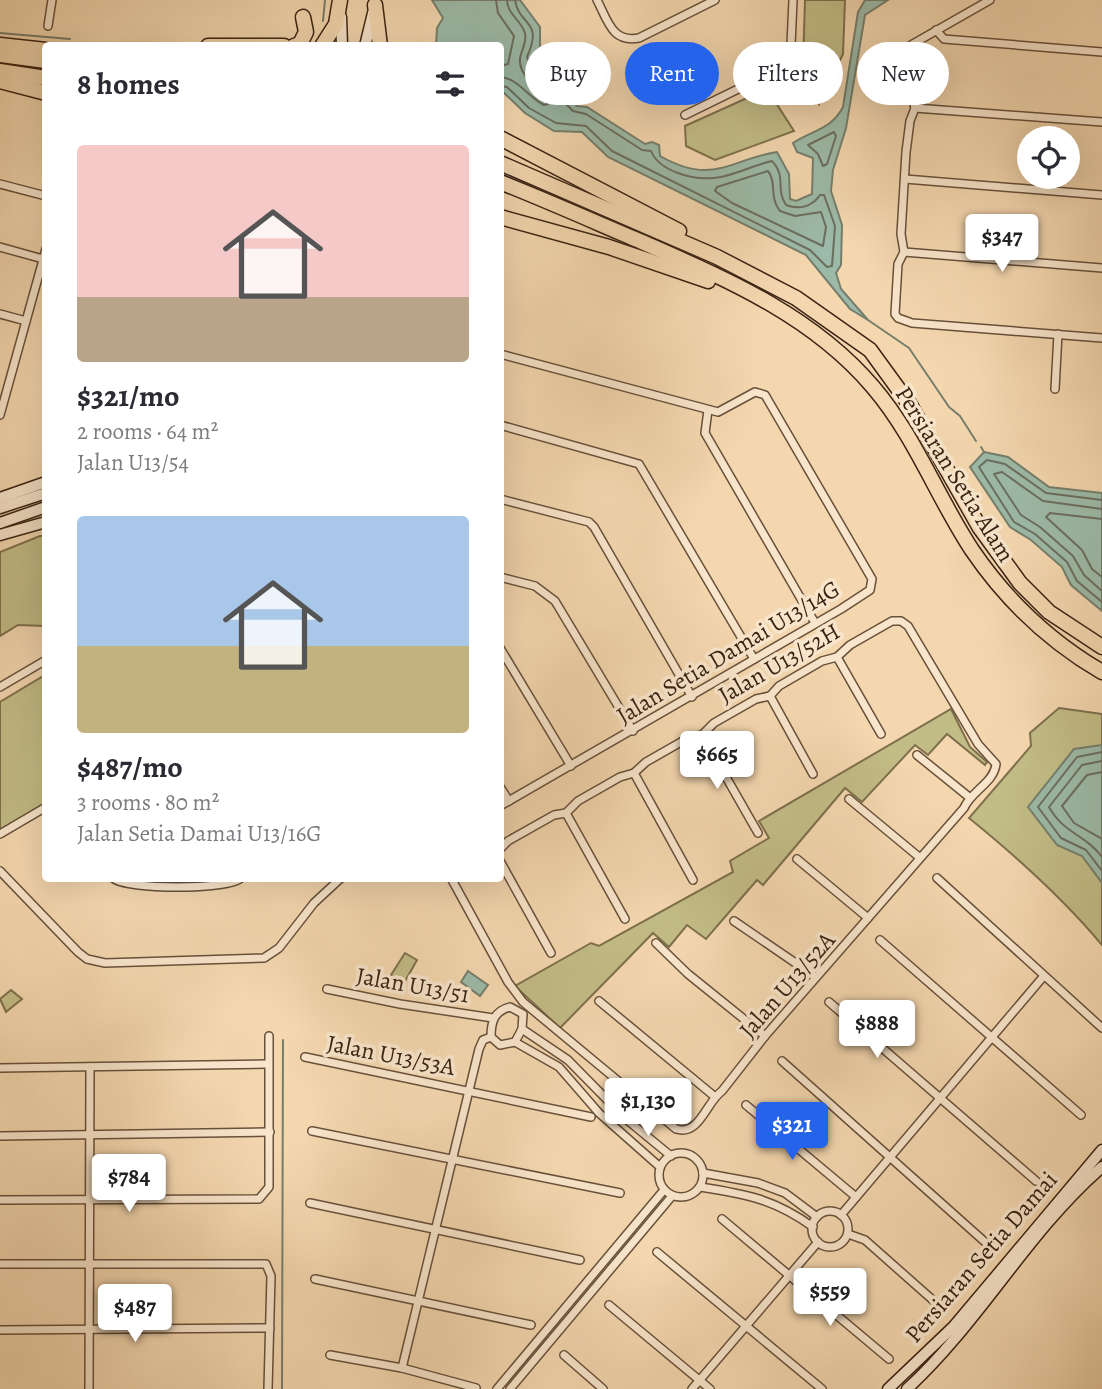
<!DOCTYPE html>
<meta charset="utf-8">
<style>
:root{--surface:#fff;--page:#f7f7f7;--text:#2b2b33;--muted:#7c7c81;--accent:#2563eb}
body{margin:0;font-family:Alegreya,serif;background:var(--page);color:var(--text);height:100vh;display:flex;flex-direction:column;font-size:26px;white-space:nowrap}
*{box-sizing:border-box;margin:0}
p{font-size:23px;color:var(--muted)}
.icon{flex:none;width:38px;height:38px;fill:none;stroke:currentColor;stroke-width:2;stroke-linecap:round;stroke-linejoin:round}
.map{position:relative;flex:1;overflow:hidden}
.side{position:absolute;left:42px;top:42px;width:462px;height:840px;display:flex;flex-direction:column;background:var(--surface);border-radius:7px;box-shadow:0 7px 28px #0002}
.side>*{flex:none}
.guide{position:absolute;left:525px;top:42px;width:471px;height:63px;display:flex;gap:14px}
.controls{position:absolute;left:1017px;top:126px;display:grid;gap:14px}
.controls a{display:grid;place-items:center;width:63px;height:63px;border-radius:50%;background:var(--surface);box-shadow:0 7px 28px #0002;font-size:35px}
.price{position:absolute;translate:-50% -60px;padding:0 16px;border-radius:7px;background:#fff;color:#222;font-size:23px;line-height:46px;filter:drop-shadow(0 2px 4px #0008)}
.price::after{content:'';position:absolute;left:50%;top:42px;width:21px;height:16px;margin-left:-10px;background:inherit;clip-path:polygon(0 0,100% 0,50% 100%)}
.price.active{background:var(--accent);color:#fff}
ul{padding:0;list-style:none}
li{display:grid;align-content:center;gap:14px;height:371px;padding:0 35px}
li span{display:grid;place-items:center;height:217px;border-radius:7px;color:#555}
li>.icon{margin-inline-start:auto}
span .icon{width:126px;height:126px;fill:#fffc;stroke-width:1}
li b{font-size:30px}
h2{display:flex;justify-content:space-between;align-items:center;height:84px;padding:0 35px;font-size:30px}
.chip{padding:0 24px;border-radius:32px;background:var(--surface);box-shadow:0 7px 28px #0002;font-size:24px;line-height:63px}
.chip.active{background:var(--accent);color:#fff}
.map>svg:first-child{display:block}
</style>
<div class="map">
<svg width="1102" height="1389" viewBox="0 0 1102 1389">
<rect width="100%" height="100%" fill="#f4d7af"/>
<filter id="stains"><feTurbulence type="fractalNoise" baseFrequency=".00286" numOctaves="4"/><feColorMatrix values="0 0 0 0 .2 0 0 0 0 .09 0 0 0 0 .02 0 0 0 .5 -.17"/></filter>
<radialGradient id="worn" r=".72"><stop offset=".6" stop-color="#630" stop-opacity="0"/><stop offset="1" stop-color="#630" stop-opacity=".3"/></radialGradient>
<g fill="#c2bc86" stroke="#7e704c" stroke-width="2">
<polygon points="805,0 845,0 843,54 819,104 803,65"/>
<polygon points="767,89 794,131 715,160 686,146 685,126"/>
<polygon points="40,536 45,536 45,626 18,625 0,636 0,552"/>
<polygon points="45,675 45,803 0,831 0,702"/>
<path d="M 1059,708 L 1102,714 L 1102,945 C 1062,897 1017,857 969,818 L 1031,746 L 1030,733 Z"/>
<polygon points="951,709 970,747 987,762 985,765 947,734 928,755 915,745 862,802 845,788 763,885 757,880 706,939 687,925 669,947 653,933 560,1028 515,986 591,943 599,946 733,872 730,861 769,838 759,821"/>
<polygon points="405,953 417,960 404,983 391,975"/>
<polygon points="11,990 22,999 6,1012 0,999"/>
</g>
<g fill="#9cbaa8" stroke="#757e6c" stroke-width="2">
<path d="M 432,0 L 520,0 L 540,27 L 540,51 L 534,58 L 537,65 L 577,106 L 587,107 L 645,144 L 652,142 L 659,145 L 660,156 C 713,186 728,160 777,152 L 789,174 L 790,199 L 796,201 L 812,194 L 813,158 L 797,152 L 793,143 C 812,130 831,130 843,107 L 858,12 L 865,0 L 888,0 L 865,15 L 846,128 L 833,170 L 831,191 L 842,225 L 841,265 L 836,273 L 841,289 L 868,320 L 850,309 L 806,255 L 608,157 L 582,132 L 554,131 L 525,113 L 501,90 L 500,46 L 436,45 L 437,28 L 443,18 Z"/>
<polygon points="984,452 1008,457 1049,487 1102,493 1102,611 1071,585 1062,567 1031,540 1010,527 970,467"/>
<polygon points="1102,745 1102,883 1082,856 1057,845 1028,807 1074,749"/>
<polygon points="468,971 488,985 480,996 461,982"/>
</g>
<g fill="none" stroke-linecap="round" stroke-linejoin="round">
<g stroke="#6b6e5e" stroke-width="2">
<polyline points="496,0 498,13 514,36 508,64 500,66"/>
<path d="M 500,77 C 518,78 529,98 544,105 L 548,104 C 544,89 528,83 522,70 C 515,55 528,47 525,33 C 521,20 507,14 507,0"/>
<path d="M 500,86 L 507,87 L 529,108 L 556,123 L 586,126 L 612,151 L 810,250 L 827,267 L 832,266 L 835,226 L 824,195 L 820,195 C 812,207 799,210 786,205 C 775,189 787,177 772,161 C 753,165 732,177 713,178 C 692,180 659,171 651,151 L 642,150 L 586,114 L 573,111 L 532,70 L 527,57 C 544,19 519,27 515,0"/>
<polygon points="834,132 836,136 827,164 823,166 818,154 808,145"/>
<path d="M 768,171 C 777,182 769,198 780,211 L 795,216 L 821,212 L 826,227 L 823,246 L 732,203 L 715,191 L 717,187 Z"/>
<polyline points="1102,500 1046,493 1005,464 987,460 979,467 1014,522 1035,534 1067,562 1077,581 1102,602"/>
<polyline points="1102,509 1043,501 1002,472 994,474 1021,515 1040,527 1073,556 1084,575 1102,591"/>
<polyline points="1102,519 1050,513 1046,517 1082,550 1092,569 1102,577"/>
<polyline points="1102,752 1077,757 1038,807 1061,838 1086,850 1102,871"/>
<path d="M 1102,761 L 1082,765 L 1049,807 C 1064,834 1085,834 1102,857"/>
<polyline points="1102,772 1087,775 1062,806 1074,823 1102,839"/>
</g>
<g stroke="#757e6c" stroke-width="2">
<polyline points="323,21 325,0"/>
<polyline points="0,33 70,39"/>
<polyline points="868,320 909,348 949,407 960,416 976,441"/>
<polyline points="981,447 984,452"/>
<polyline points="282,1389 283,1040"/>
</g>
<defs>
<g id="street">
<path d="M 597,0 C 608,21 612,43 639,38 L 715,0"/>
<polyline points="990,0 911,45 912,96 915,108 910,121 906,152 901,234 904,252 898,264 895,314 898,318 912,323 1102,338"/>
<polyline points="48,26 52,0"/>
<polyline points="936,30 944,39 1102,52"/>
<polyline points="915,108 1102,122"/>
<polyline points="685,115 781,68 791,45 793,0"/>
<polyline points="905,179 1102,195"/>
<polyline points="0,184 46,196"/>
<polyline points="0,247 43,259"/>
<polyline points="904,252 1102,268"/>
<polyline points="0,314 26,321"/>
<polyline points="500,354 718,412 755,392 765,395 872,579 870,590 841,609 500,806"/>
<polyline points="1055,389 1058,334"/>
<polyline points="708,410 705,433 815,623"/>
<polyline points="0,415 46,249"/>
<polyline points="500,425 639,464 754,659"/>
<polyline points="500,499 589,522 594,527 692,697"/>
<polyline points="500,577 535,586 555,601 633,731"/>
<polyline points="500,648 571,766"/>
<polyline points="837,657 881,734"/>
<polyline points="0,687 46,660"/>
<polyline points="770,696 813,774"/>
<polyline points="702,735 758,833"/>
<polyline points="917,755 969,797"/>
<polyline points="634,773 693,880"/>
<polyline points="500,787 509,801"/>
<polyline points="849,799 919,857"/>
<polyline points="566,813 625,919"/>
<polyline points="0,834 46,807"/>
<polyline points="797,859 868,918"/>
<polyline points="500,861 551,953"/>
<polyline points="0,871 78,952 87,959 105,963 264,958 279,948 314,903 341,878"/>
<path d="M 113,878 C 126,890 229,890 241,878"/>
<path d="M 451,878 L 508,982 L 523,1002 L 676,1129 C 700,1136 706,1102 722,1091 L 765,1036 L 964,808 C 971,791 994,783 996,764 L 978,744 L 908,626 L 901,621 L 892,621 L 850,645 L 837,657 L 822,661 L 779,686 L 770,696 L 756,699 L 714,723 L 702,735 L 688,738 L 646,762 L 634,773 L 620,777 L 578,801 L 566,813 L 554,815 L 508,841 L 500,849"/>
<polyline points="937,878 1102,1028"/>
<polyline points="734,921 816,977"/>
<polyline points="880,940 1081,1115"/>
<polyline points="656,943 688,974 765,1036"/>
<polyline points="327,989 400,1004 493,1018"/>
<polyline points="599,1001 714,1096"/>
<polyline points="829,1002 1036,1181"/>
<path d="M 510,1007 L 523,1014 L 522,1029 L 515,1042 L 500,1045 L 491,1037 C 491,1022 494,1011 510,1007 Z"/>
<polyline points="522,1029 568,1060 626,1119 671,1156"/>
<polyline points="515,1042 559,1067 599,1113 660,1167"/>
<polyline points="305,1057 591,1117"/>
<polyline points="782,1061 985,1242"/>
<polyline points="0,1068 267,1064"/>
<polyline points="746,1105 856,1197"/>
<polyline points="312,1131 620,1193"/>
<polyline points="0,1136 270,1132"/>
<circle cx="681" cy="1175" r="22"/>
<polyline points="703,1173 758,1183 785,1193 817,1217"/>
<path d="M 700,1187 C 746,1194 774,1199 813,1227"/>
<polyline points="0,1200 259,1199 269,1187 269,1036"/>
<polyline points="310,1203 580,1260"/>
<circle cx="830" cy="1229" r="18"/>
<polyline points="841,1215 1043,977"/>
<polyline points="722,1219 889,1359"/>
<polyline points="848,1234 865,1240 935,1302"/>
<polyline points="657,1252 822,1389"/>
<polyline points="0,1264 266,1264 271,1276 268,1389"/>
<polyline points="315,1279 531,1325"/>
<polyline points="609,1305 710,1389"/>
<polyline points="0,1330 270,1328"/>
<polyline points="330,1355 402,1368 476,1388"/>
<polyline points="564,1355 603,1389"/>
<polyline points="402,1368 479,1049 483,1040 491,1037"/>
<polyline points="89,1389 90,1067"/>
<polyline points="497,1389 664,1190"/>
<polyline points="510,1389 672,1196"/>
<polyline points="692,1389 818,1242"/>
</g>
<g id="secondary">
<polyline points="341,17 342,46"/>
<polyline points="365,46 373,13"/>
<polyline points="0,498 46,482"/>
<polyline points="0,508 46,493"/>
<polyline points="0,523 46,507"/>
<polyline points="0,535 46,522"/>
<polyline points="888,1389 954,1326 1102,1150"/>
<path d="M 907,1389 C 980,1322 1028,1231 1102,1167"/>
</g>
<g id="highway">
<polyline points="375,5 380,46"/>
<polyline points="0,45 46,50"/>
<polyline points="208,46 284,46"/>
<polyline points="294,46 300,44 306,32 303,17"/>
<polyline points="322,46 336,24 340,0"/>
<polyline points="0,55 46,61"/>
<polyline points="0,71 46,78"/>
<polyline points="0,81 46,93"/>
<polyline points="500,138 679,231"/>
<polyline points="500,163 717,257 796,298 870,350 910,405 980,528 1020,583 1049,612 1102,647"/>
<path d="M 500,182 C 548,201 595,222 642,242 C 726,279 812,315 873,387 C 915,436 937,497 972,550 C 1006,600 1049,641 1102,672"/>
<polyline points="500,217 609,247 708,281"/>
</g>
</defs>
<use href="#street" stroke="#68503a" stroke-width="10"/>
<use href="#secondary" stroke="#3a2313" stroke-width="13"/>
<use href="#highway" stroke="#3a2313" stroke-width="17"/>
<use href="#street" stroke="#f8e5cb" stroke-width="7"/>
<use href="#secondary" stroke="#f8e5cb" stroke-width="10"/>
<use href="#highway" stroke="#f4d7af" stroke-width="14"/>
</g>
<g text-anchor="middle" stroke-width="7" stroke-linejoin="round" paint-order="stroke">
<g font-size="24" fill="#3a2313" stroke="#f8e5cb">
<text transform="translate(955 474) rotate(58)" y="8">Persiaran Setia Alam</text>
<text transform="translate(728 652) rotate(-31)" y="8">Jalan Setia Damai U13/14G</text>
<text transform="translate(779 663) rotate(-30)" y="8">Jalan U13/52H</text>
<text transform="translate(413 985) rotate(10)" y="8">Jalan U13/51</text>
<text transform="translate(787 985) rotate(-49)" y="8">Jalan U13/52A</text>
<text transform="translate(391 1055) rotate(11)" y="8">Jalan U13/53A</text>
<text transform="translate(981 1257) rotate(-49)" y="8">Persiaran Setia Damai</text>
</g>
</g>
<rect width="100%" height="100%" filter="url(#stains)"/>
<rect width="100%" height="100%" fill="url(#worn)"/>
</svg>
<div class="controls">
<a><svg class="icon" aria-label="locate" viewBox="0 0 24 24"><circle cx="12" cy="12" r="6"/><path d="M12 2v4M12 18v4M2 12h4M18 12h4"/></svg></a>
</div>
<b class="price" style="left:1002px;top:274px">$347</b>
<b class="price" style="left:717px;top:791px">$665</b>
<b class="price" style="left:877px;top:1060px">$888</b>
<b class="price" style="left:648px;top:1138px">$1,130</b>
<b class="price active" style="left:792px;top:1162px">$321</b>
<b class="price" style="left:129px;top:1214px">$784</b>
<b class="price" style="left:830px;top:1328px">$559</b>
<b class="price" style="left:135px;top:1344px">$487</b>
<div class="guide">
<a class="chip">Buy</a>
<a class="chip active">Rent</a>
<a class="chip">Filters</a>
<a class="chip">New</a>
</div>
<section class="side">
<h2>8 homes<svg class="icon" aria-label="filters" viewBox="0 0 24 24"><path d="M4 7h16M4 17h16"/><circle cx="9" cy="7" r="2"/><circle cx="15" cy="17" r="2"/></svg></h2>
<ul>
<li><span style="background:linear-gradient(#f6c9c9 70%,#b9a48a 0)"><svg class="icon" aria-label="home" viewBox="0 0 24 24"><path d="M3 11l9-7 9 7M6 9v11h12V9"/></svg></span><div><b>$321/mo</b><p>2 rooms · 64 m²</p><p>Jalan U13/54</p></div></li>
<li><span style="background:linear-gradient(#a9c7e8 60%,#c2b280 0)"><svg class="icon" aria-label="home" viewBox="0 0 24 24"><path d="M3 11l9-7 9 7M6 9v11h12V9"/></svg></span><div><b>$487/mo</b><p>3 rooms · 80 m²</p><p>Jalan Setia Damai U13/16G</p></div></li>
</ul>
</section>
</div>
